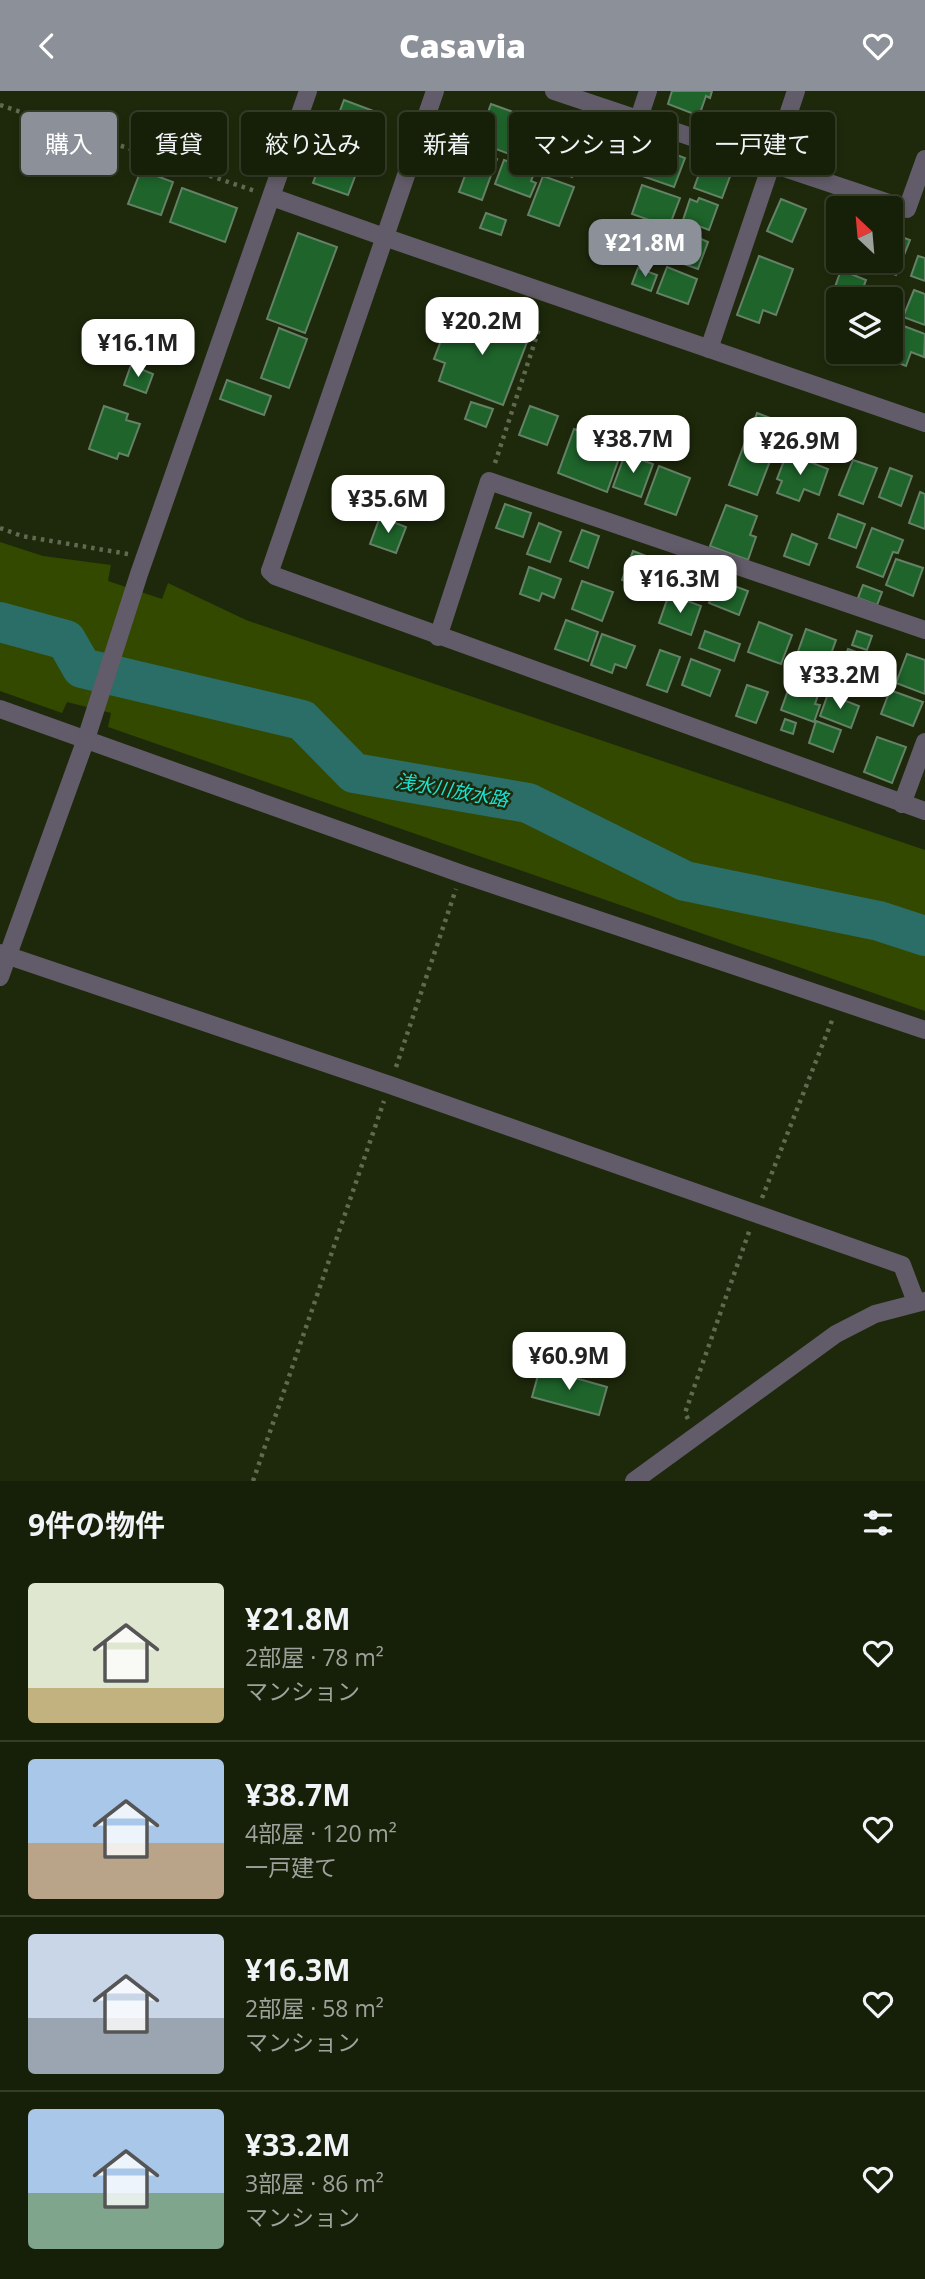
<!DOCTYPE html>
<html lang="ja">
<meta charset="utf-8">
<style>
:root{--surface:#161f08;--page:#1f2712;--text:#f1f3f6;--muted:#9ea29c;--line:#353d29;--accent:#8c9099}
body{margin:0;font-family:"Open Sans","Noto Sans JP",sans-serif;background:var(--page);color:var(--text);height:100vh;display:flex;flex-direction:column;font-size:26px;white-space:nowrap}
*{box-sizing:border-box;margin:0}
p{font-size:23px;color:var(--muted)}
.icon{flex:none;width:38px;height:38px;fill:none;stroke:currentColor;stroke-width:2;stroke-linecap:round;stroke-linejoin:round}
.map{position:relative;height:1390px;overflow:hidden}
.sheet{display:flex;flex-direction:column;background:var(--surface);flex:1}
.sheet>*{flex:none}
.banner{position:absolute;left:21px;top:21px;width:884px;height:63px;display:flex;gap:14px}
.needle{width:46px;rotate:334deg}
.tools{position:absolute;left:826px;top:105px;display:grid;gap:14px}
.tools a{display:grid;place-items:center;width:77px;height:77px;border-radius:7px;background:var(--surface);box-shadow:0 4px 10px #0003,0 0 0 2px var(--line);font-size:35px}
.price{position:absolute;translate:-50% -60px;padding:0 16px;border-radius:14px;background:#fff;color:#222;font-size:23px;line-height:46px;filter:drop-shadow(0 2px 4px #0008)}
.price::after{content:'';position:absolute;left:50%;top:42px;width:21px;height:16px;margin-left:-10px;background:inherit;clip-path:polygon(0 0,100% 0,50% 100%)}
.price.active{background:var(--accent);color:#fff}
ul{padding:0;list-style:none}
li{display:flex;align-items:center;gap:21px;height:175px;padding:0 28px}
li+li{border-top:2px solid var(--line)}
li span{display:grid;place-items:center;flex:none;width:196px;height:140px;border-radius:7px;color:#555}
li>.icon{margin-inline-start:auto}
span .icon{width:84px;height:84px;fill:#fffc;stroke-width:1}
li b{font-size:30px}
h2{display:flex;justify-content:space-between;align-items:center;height:84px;padding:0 28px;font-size:30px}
.chip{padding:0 24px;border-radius:7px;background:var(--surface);box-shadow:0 4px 10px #0003,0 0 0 2px var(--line);font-size:24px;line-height:63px}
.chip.active{background:var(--accent);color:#fff}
header{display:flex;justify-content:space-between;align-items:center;height:91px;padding:0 28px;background:var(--accent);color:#fff;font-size:32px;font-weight:800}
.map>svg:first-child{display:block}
</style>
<header><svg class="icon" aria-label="back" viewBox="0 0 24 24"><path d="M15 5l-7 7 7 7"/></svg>Casavia<svg class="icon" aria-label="heart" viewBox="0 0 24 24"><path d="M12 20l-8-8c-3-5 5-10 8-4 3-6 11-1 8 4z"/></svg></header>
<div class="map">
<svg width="925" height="1390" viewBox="0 0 925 1390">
<rect width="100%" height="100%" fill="#1e290b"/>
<polygon fill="#334900" points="0,451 43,465 111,474 108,490 162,508 168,492 246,529 925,759 925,920 108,636 111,622 67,611 62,622 0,600"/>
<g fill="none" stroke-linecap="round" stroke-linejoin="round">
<polyline stroke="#2b6d67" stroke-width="40" points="0,531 66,549 82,577 302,629 354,682 528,712 685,790 879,830 925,845"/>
</g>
<g fill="#1e642b" stroke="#658167" stroke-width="2">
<polygon points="672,0 712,0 710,7 706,5 699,25 668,13"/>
<polygon points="344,9 379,22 348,104 313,92"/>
<polygon points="491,13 527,26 512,64 477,51"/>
<polygon points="549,33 587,47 572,86 534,72"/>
<polygon points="653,55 685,67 674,96 642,85"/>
<polygon points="474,60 497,68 482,109 459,101"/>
<polygon points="504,69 535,80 531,90 536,92 530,106 495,93"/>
<polygon points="711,73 732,80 722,107 694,97 702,75 709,77"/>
<polygon points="141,79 173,91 161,124 128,113"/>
<polygon points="543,85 574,96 559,135 528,124"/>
<polygon points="642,94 680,107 669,136 632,123"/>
<polygon points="182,97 237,117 225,151 170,131"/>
<polygon points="699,107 718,114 709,139 683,129 690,108 697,111"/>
<polygon points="781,108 806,118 792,151 767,140"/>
<polygon points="486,122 506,129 501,144 480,137"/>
<polygon points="677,137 708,151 698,178 672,169 677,154 671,152"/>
<polygon points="298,142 337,156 305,242 267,228"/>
<polygon points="891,142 910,149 896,184 878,177 881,170 891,170"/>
<polygon points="759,165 793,178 776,224 763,219 759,232 737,224"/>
<polygon points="918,165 925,167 925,190 911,185"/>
<polygon points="667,176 697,188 688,213 657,202"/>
<polygon points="638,177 657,184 651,200 632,193"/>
<polygon points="841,179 866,189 859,208 838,208 838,213 830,210"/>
<polygon points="914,199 925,203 925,234 903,226"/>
<polygon points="465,220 530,243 503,314 439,290 445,272 434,268 445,239 456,243"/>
<polygon points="901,234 925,243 924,266 911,261 906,275 888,268"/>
<polygon points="279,237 307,248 289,297 261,287"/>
<polygon points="131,274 153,283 146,302 124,294"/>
<polygon points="227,289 271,305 264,324 220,308"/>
<polygon points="471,311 493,318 486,336 465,328"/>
<polygon points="104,315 128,323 126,329 140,333 128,365 119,362 117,368 89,358"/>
<polygon points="530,315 558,325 547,354 519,344"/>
<polygon points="757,322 781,331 773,353 749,344"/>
<polygon points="574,338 623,356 607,401 558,382"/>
<polygon points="745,351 773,362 757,404 729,394"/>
<polygon points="787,362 828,378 819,404 804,398 799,410 777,402 782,390 777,388"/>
<polygon points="625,363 653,373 641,406 613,396"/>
<polygon points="853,369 877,377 863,413 839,404"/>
<polygon points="659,375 690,387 676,424 645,413"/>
<polygon points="890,377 912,385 901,415 879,406"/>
<polygon points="920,401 925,403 925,438 909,432"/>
<polygon points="505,413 531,422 523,446 496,437"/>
<polygon points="726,414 757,425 750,444 756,446 748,469 710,455"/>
<polygon points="838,423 865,433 856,457 829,447"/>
<polygon points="380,426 406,436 396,462 370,453"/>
<polygon points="539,432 561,441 550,471 527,463"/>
<polygon points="872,437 903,449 898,462 893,461 883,486 857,476"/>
<polygon points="582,439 599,445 588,477 570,470"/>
<polygon points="792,443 817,453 809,474 784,465"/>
<polygon points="633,460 667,473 656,502 622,489"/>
<polygon points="896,468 923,477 913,505 886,494"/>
<polygon points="529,476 561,488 554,507 542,502 539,510 520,503"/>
<polygon points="718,489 748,500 739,524 709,512"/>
<polygon points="582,490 613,501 602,530 572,518"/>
<polygon points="863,494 882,501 877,514 858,507"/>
<polygon points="669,503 701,515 691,544 659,532"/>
<polygon points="566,529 598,541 588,570 555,558"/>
<polygon points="759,531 792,544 781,573 748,561"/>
<polygon points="806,538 836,549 824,582 815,578 812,588 791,580"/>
<polygon points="705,540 740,553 734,570 699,557"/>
<polygon points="857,540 872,545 867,559 852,554"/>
<polygon points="602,543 635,555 626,577 615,573 612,582 591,574"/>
<polygon points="848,558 870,566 861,592 857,591 853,602 834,595"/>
<polygon points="660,559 680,566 667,601 647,594"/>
<polygon points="907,563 925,569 925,603 896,592"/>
<polygon points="691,568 720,579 710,605 682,594"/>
<polygon points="791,591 819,601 815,613 820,614 814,631 781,619"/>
<polygon points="747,594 768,601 756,632 736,625"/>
<polygon points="890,599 923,611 913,635 881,623"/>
<polygon points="828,603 859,615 851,637 820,625"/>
<polygon points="785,628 796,632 793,643 781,639"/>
<polygon points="816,630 841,639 833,661 809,652"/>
<polygon points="877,646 906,656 892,692 864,681"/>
<polygon points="540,1277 607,1296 599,1324 532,1306"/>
</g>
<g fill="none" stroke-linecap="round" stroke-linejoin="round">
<g stroke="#606a51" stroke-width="4.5" stroke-dasharray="3.5 5" stroke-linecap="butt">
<polyline points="0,14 255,100"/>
<polyline points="495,372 540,235"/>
<polyline points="0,437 22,445 128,463"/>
<polyline points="396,976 456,798"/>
<polyline points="762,1107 833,927"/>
<polyline points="688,1328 685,1322 750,1138"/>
<polyline points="253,1390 384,1010"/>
</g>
<g stroke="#625b69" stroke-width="18">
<polyline points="554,0 907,118 925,68"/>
<polyline points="639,27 648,0"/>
<polyline points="272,106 387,147"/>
<polyline points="709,258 796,0"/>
<polyline points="270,480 275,485 925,720"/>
<polyline points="438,546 489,390 925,539"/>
<polyline points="0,618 462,783 925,939"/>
<polyline points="902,713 925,651"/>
<polyline points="0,862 390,994 902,1174 916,1211"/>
<polyline points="0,886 86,648 139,483 308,0"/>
<polyline points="634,1390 836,1243 875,1223 925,1210"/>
</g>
<g stroke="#625b69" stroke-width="18">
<polyline points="387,147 925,332"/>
<polyline points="270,480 435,0"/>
</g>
</g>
<g text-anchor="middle" stroke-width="5" stroke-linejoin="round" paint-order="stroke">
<g font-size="19" font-style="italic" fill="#19e4d6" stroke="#1e290b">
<text transform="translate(452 699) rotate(10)" y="7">浅水川放水路</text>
</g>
</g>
</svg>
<div class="tools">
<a><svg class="needle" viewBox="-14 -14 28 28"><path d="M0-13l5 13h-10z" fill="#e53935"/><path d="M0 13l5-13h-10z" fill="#9ea29c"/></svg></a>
<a><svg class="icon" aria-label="layers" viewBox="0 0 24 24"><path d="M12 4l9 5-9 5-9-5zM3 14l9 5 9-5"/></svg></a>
</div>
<b class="price active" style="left:645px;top:188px">¥21.8M</b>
<b class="price" style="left:482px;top:266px">¥20.2M</b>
<b class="price" style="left:138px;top:288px">¥16.1M</b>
<b class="price" style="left:633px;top:384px">¥38.7M</b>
<b class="price" style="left:800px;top:386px">¥26.9M</b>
<b class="price" style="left:388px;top:444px">¥35.6M</b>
<b class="price" style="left:680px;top:524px">¥16.3M</b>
<b class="price" style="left:840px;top:620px">¥33.2M</b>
<b class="price" style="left:569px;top:1301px">¥60.9M</b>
<div class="banner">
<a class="chip active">購入</a>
<a class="chip">賃貸</a>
<a class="chip">絞り込み</a>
<a class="chip">新着</a>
<a class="chip">マンション</a>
<a class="chip">一戸建て</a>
</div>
</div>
<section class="sheet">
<h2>9件の物件<svg class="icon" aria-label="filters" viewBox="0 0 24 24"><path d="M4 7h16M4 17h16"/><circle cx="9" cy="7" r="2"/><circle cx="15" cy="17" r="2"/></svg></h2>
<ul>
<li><span style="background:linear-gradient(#dfe7d0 75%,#c2b280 0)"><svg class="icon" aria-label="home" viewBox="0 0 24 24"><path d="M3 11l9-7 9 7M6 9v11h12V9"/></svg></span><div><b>¥21.8M</b><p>2部屋 · 78 m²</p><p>マンション</p></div><svg class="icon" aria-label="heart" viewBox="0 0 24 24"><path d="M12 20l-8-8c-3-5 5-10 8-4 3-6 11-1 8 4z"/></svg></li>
<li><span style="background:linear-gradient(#a9c7e8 60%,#b9a48a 0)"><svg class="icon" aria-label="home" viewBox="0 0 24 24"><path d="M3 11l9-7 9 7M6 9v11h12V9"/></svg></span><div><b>¥38.7M</b><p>4部屋 · 120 m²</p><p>一戸建て</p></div><svg class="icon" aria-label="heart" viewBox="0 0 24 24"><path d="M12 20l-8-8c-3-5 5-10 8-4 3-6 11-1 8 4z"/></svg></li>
<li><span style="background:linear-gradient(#c9d6e8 60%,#9aa5b1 0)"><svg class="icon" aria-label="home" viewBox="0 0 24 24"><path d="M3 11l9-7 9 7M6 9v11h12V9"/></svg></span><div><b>¥16.3M</b><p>2部屋 · 58 m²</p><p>マンション</p></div><svg class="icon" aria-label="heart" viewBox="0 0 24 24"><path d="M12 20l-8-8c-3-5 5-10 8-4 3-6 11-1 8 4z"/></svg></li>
<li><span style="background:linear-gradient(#a9c7e8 60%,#7fa58c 0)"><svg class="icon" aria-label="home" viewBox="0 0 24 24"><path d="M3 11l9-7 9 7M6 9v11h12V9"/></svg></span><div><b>¥33.2M</b><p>3部屋 · 86 m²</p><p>マンション</p></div><svg class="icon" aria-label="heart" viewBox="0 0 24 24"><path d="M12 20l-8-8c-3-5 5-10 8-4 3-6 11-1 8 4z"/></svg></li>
</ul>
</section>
